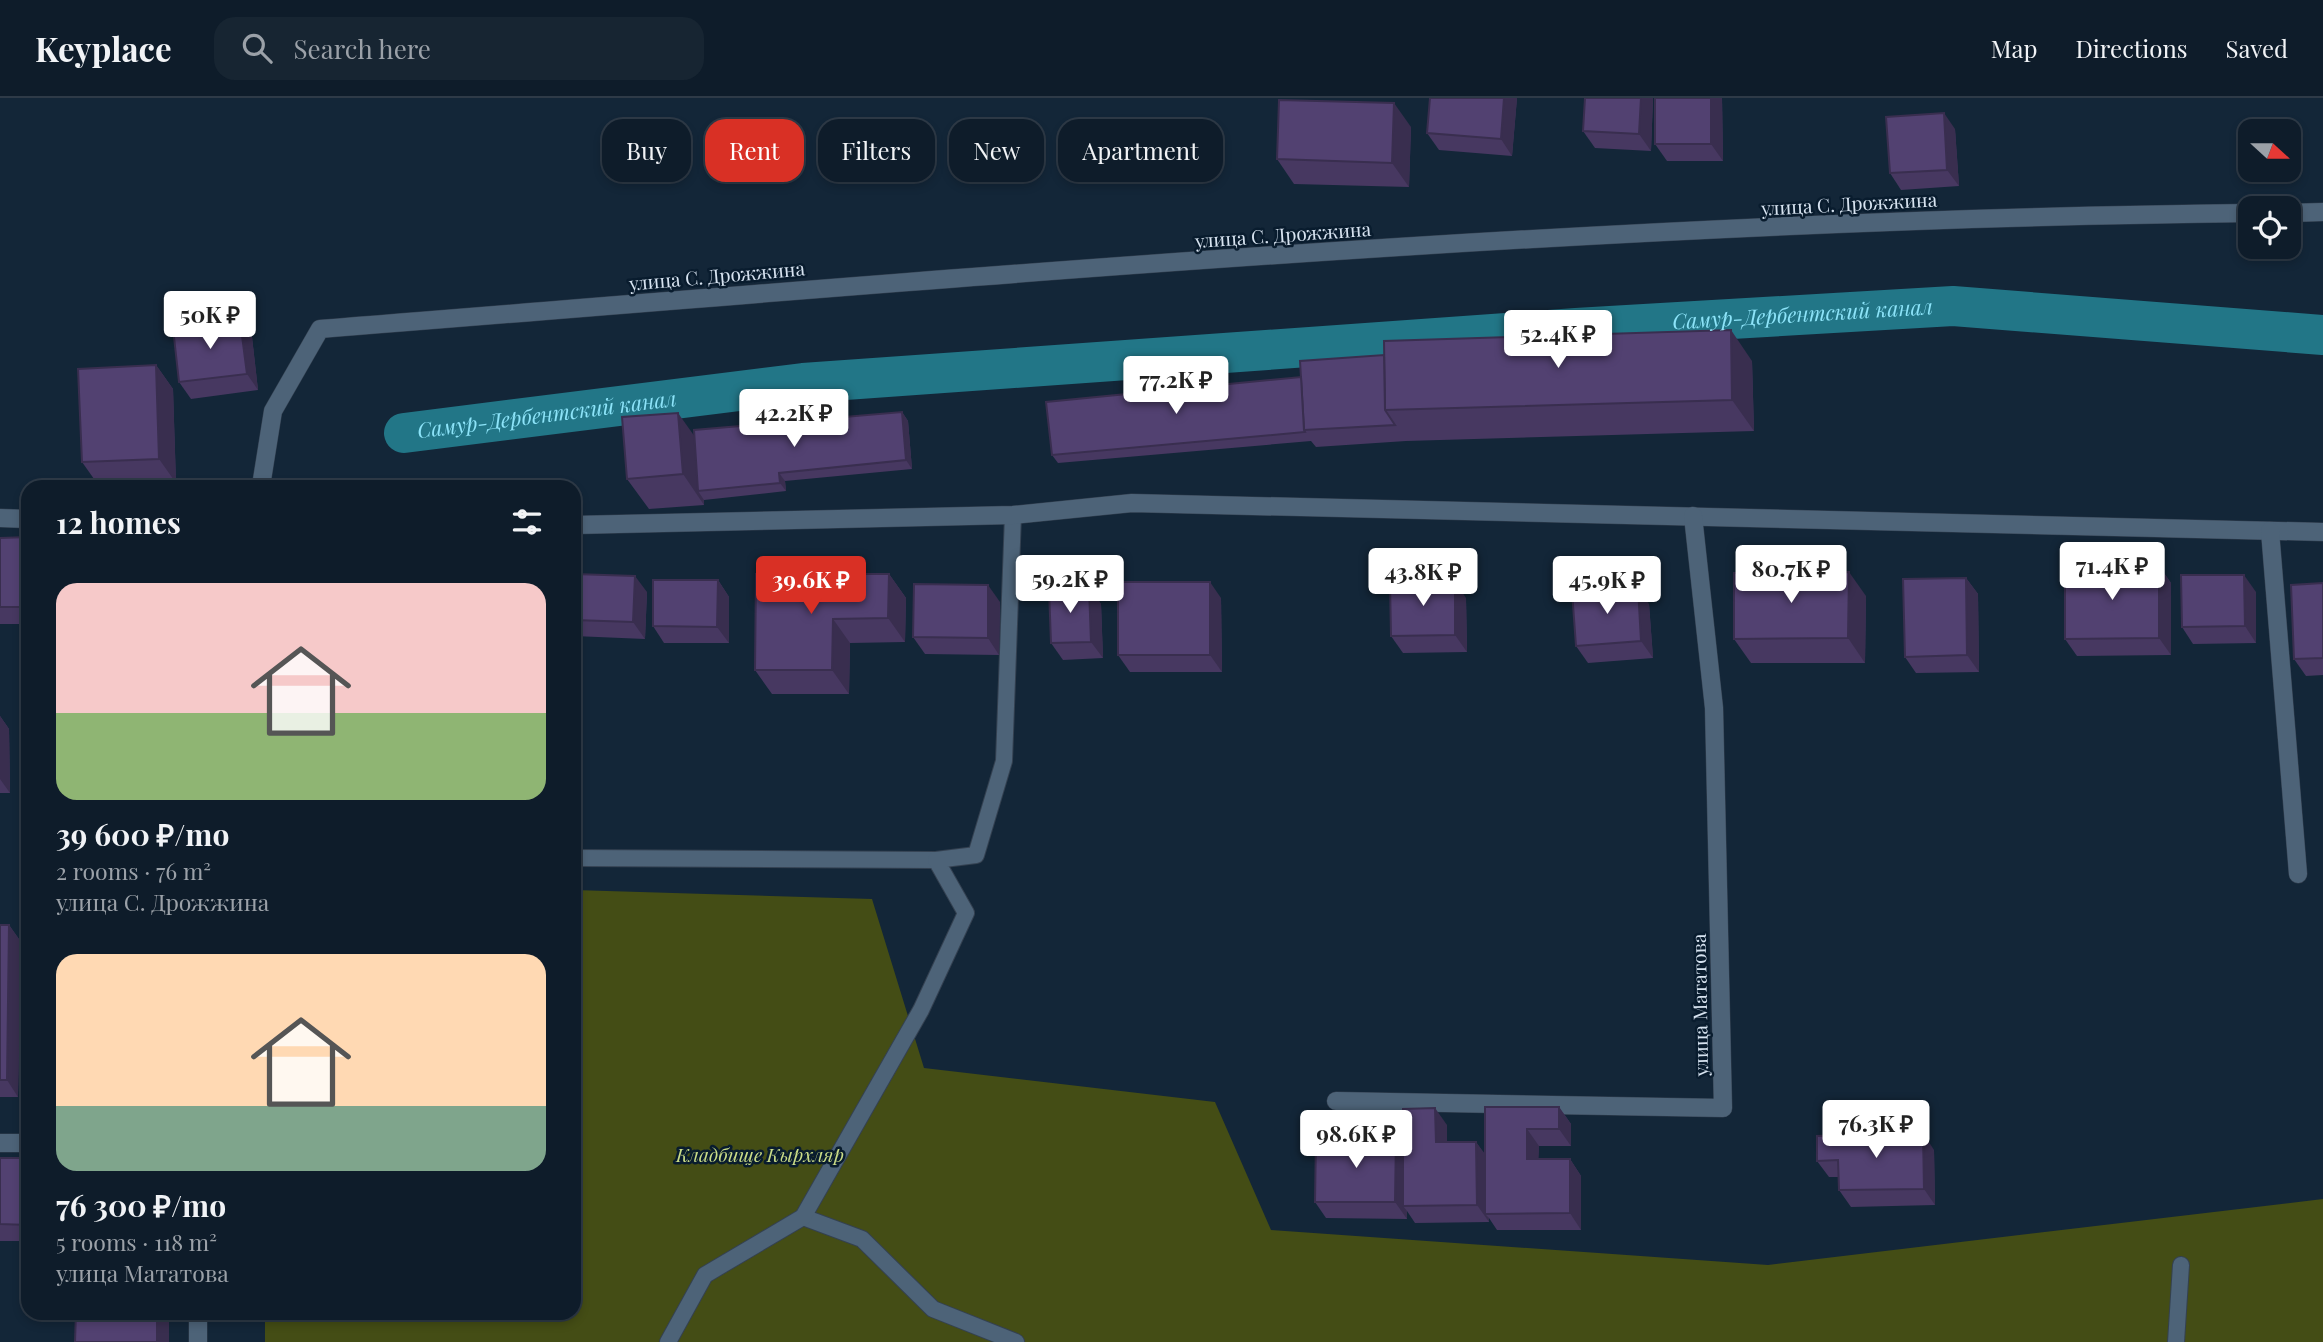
<!DOCTYPE html>
<meta charset="utf-8">
<style>
:root{--surface:#0e1c2a;--page:#172532;--text:#f1f3f6;--muted:#9ba1a8;--line:#2e3a47;--accent:#d93025}
body{margin:0;font-family:"Playfair Display",serif;background:var(--page);color:var(--text);height:100vh;display:flex;flex-direction:column;font-size:26px;white-space:nowrap}
*{box-sizing:border-box;margin:0}
p{font-size:23px;color:var(--muted)}
.icon{flex:none;width:38px;height:38px;fill:none;stroke:currentColor;stroke-width:2;stroke-linecap:round;stroke-linejoin:round}
.map{position:relative;flex:1;overflow:hidden}
.side{position:absolute;left:21px;top:382px;width:560px;height:840px;display:flex;flex-direction:column;background:var(--surface);border-radius:21px;box-shadow:0 4px 10px #0003,0 0 0 2px var(--line)}
.side>*{flex:none}
.guide{position:absolute;left:602px;top:21px;width:665px;height:63px;display:flex;gap:14px}
.needle{width:46px;rotate:111deg}
.buttons{position:absolute;left:2238px;top:21px;display:grid;gap:14px}
.buttons a{display:grid;place-items:center;width:63px;height:63px;border-radius:14px;background:var(--surface);box-shadow:0 4px 10px #0003,0 0 0 2px var(--line);font-size:35px}
.price{position:absolute;translate:-50% -60px;padding:0 16px;border-radius:7px;background:#fff;color:#222;font-size:23px;line-height:46px;filter:drop-shadow(0 2px 4px #0008)}
.price::after{content:'';position:absolute;left:50%;top:42px;width:21px;height:16px;margin-left:-10px;background:inherit;clip-path:polygon(0 0,100% 0,50% 100%)}
.price.active{background:var(--accent);color:#fff}
ul{padding:0;list-style:none}
li{display:grid;align-content:center;gap:14px;height:371px;padding:0 35px}
li span{display:grid;place-items:center;height:217px;border-radius:21px;color:#555}
li>.icon{margin-inline-start:auto}
span .icon{width:126px;height:126px;fill:#fffc;stroke-width:1}
li b{font-size:30px}
h2{display:flex;justify-content:space-between;align-items:center;height:84px;padding:0 35px;font-size:30px}
.chip{padding:0 24px;border-radius:21px;background:var(--surface);box-shadow:0 4px 10px #0003,0 0 0 2px var(--line);font-size:24px;line-height:63px}
.chip.active{background:var(--accent);color:#fff}
header{display:flex;align-items:center;gap:42px;box-sizing:border-box;height:98px;padding:0 35px;background:var(--surface);border-bottom:2px solid var(--line)}
header strong{font-size:33px}
nav{display:flex;gap:38px;margin-inline-start:auto;font-size:24px}
.search{width:490px;height:63px;background:var(--page);display:flex;align-items:center;gap:18px;box-sizing:border-box;padding:0 24px;border-radius:21px;color:var(--muted);font-size:26px}
.map>svg:first-child{display:block}
</style>
<header>
<strong>Keyplace</strong>
<div class="search"><svg class="icon" aria-label="search" viewBox="0 0 24 24"><circle cx="10" cy="10" r="6"/><path d="M15 15l6 6"/></svg>Search here</div>
<nav><a>Map</a><a>Directions</a><a>Saved</a></nav>
</header>
<div class="map">
<svg width="2323" height="1244" viewBox="0 0 2323 1244">
<rect width="100%" height="100%" fill="#132638"/>
<polygon fill="#444d15" points="574,792 872,801 924,970 1215,1004 1271,1132 1768,1167 2323,1101 2323,1244 265,1244 265,1215 574,1214"/>
<g fill="none" stroke-linecap="round" stroke-linejoin="round">
<path stroke="#227687" stroke-width="40" id="s1" d="M 404,335 L 803,285 L 1576,230 L 1953,208 L 2323,237"/>
<defs>
<g id="lane">
<polyline points="574,760 936,762"/>
<polyline points="803,1119 862,1141 933,1211 1016,1244"/>
<polyline points="668,1244 705,1177 803,1119 921,912 966,815 936,762 976,757 1004,663 1013,417"/>
<polyline points="2176,1244 2181,1167"/>
</g>
<g id="street">
<polyline points="2289,115 2323,114"/>
<path d="M 261,388 L 273,313 L 320,231 C 962,180 1606,122 2250,115"/>
<polyline points="0,420 28,421"/>
<polyline points="574,427 1013,417 1132,405 2323,434"/>
<polyline points="2270,433 2298,776"/>
<polyline points="1336,1003 1723,1010 1714,610 1693,418"/>
<polyline points="0,1045 28,1045"/>
<polyline points="198,1214 198,1244"/>
</g>
</defs>
<use href="#lane" stroke="#344151" stroke-width="18"/>
<use href="#street" stroke="#344151" stroke-width="19"/>
<use href="#lane" stroke="#4d6378" stroke-width="16"/>
<use href="#street" stroke="#4d6378" stroke-width="18"/>
</g>
<g fill="#473861">
<polygon points="1517,0 1512,58 1439,52 1427,35"/>
<polygon points="1585,0 1653,0 1651,53 1595,50 1583,33"/>
<polygon points="1722,0 1723,63 1667,63 1655,46"/>
<polygon points="1411,29 1409,89 1294,86 1277,61"/>
<polygon points="1955,31 1959,88 1901,92 1890,75"/>
<polygon points="252,239 258,292 191,301 179,284"/>
<polygon points="1752,263 1754,333 1406,343 1316,349 1311,343 1058,365 1052,357"/>
<polygon points="156,267 173,291 176,385 99,388 82,364"/>
<polygon points="902,314 908,323 912,371 785,383 786,393 704,402 704,407 649,411 627,381 694,339"/>
<polygon points="28,439 28,526 0,526 0,440"/>
<polygon points="2159,468 2171,485 2171,557 2077,558 2065,541"/>
<polygon points="574,476 647,494 645,541 574,538"/>
<polygon points="889,476 906,500 905,544 850,545 849,596 772,596 755,572"/>
<polygon points="1966,480 1978,496 1979,574 1916,575 1905,559"/>
<polygon points="718,482 729,499 729,545 664,545 653,528"/>
<polygon points="2323,485 2323,577 2306,578 2294,561"/>
<polygon points="1089,489 1101,506 1103,560 1063,562 1051,545"/>
<polygon points="2256,494 2256,545 2193,546 2182,529"/>
<polygon points="1866,498 1865,565 1751,565 1734,541"/>
<polygon points="1221,500 1222,574 1130,574 1118,557"/>
<polygon points="1466,500 1467,554 1403,555 1391,538"/>
<polygon points="1000,504 999,557 925,556 913,539"/>
<polygon points="1649,506 1653,560 1588,565 1576,548"/>
<polygon points="0,618 9,631 10,695 0,695"/>
<polygon points="0,827 9,827 21,844 18,999 0,999"/>
<polygon points="1559,1009 1571,1026 1571,1048 1539,1048 1538,1061 1570,1061 1581,1078 1581,1132 1497,1132 1489,1120 1489,1124 1415,1125 1407,1113 1407,1121 1326,1120 1315,1104 1396,1039 1403,1050 1447,1027 1447,1044 1476,1044 1485,1057"/>
<polygon points="1934,1052 1935,1107 1851,1109 1839,1092 1838,1079 1829,1079 1817,1063"/>
<rect x="0" y="1060" width="28" height="83"/>
</g>
<g fill="#392e4f">
<polygon points="1504,0 1517,0 1512,58 1501,41"/>
<polygon points="1641,0 1653,0 1651,53 1639,36"/>
<polygon points="1711,0 1722,0 1723,63 1711,46"/>
<polygon points="1394,5 1411,29 1409,89 1392,65"/>
<polygon points="1944,15 1955,31 1959,88 1947,72"/>
<polygon points="240,222 252,239 258,292 247,276"/>
<polygon points="1731,232 1752,263 1754,333 1732,302"/>
<polygon points="156,267 173,291 176,385 159,361"/>
<polygon points="902,314 908,323 912,371 906,362"/>
<polygon points="678,315 700,346 698,393 704,402 704,407 683,376"/>
<polygon points="779,375 785,383 786,393 780,385"/>
<polygon points="2159,468 2171,485 2171,557 2159,540"/>
<polygon points="1849,474 1866,498 1865,565 1848,540"/>
<polygon points="889,476 906,500 905,544 888,520"/>
<polygon points="2244,477 2256,494 2256,545 2245,528"/>
<polygon points="635,478 647,494 645,541 633,524"/>
<polygon points="1966,480 1978,496 1979,574 1967,557"/>
<polygon points="718,482 729,499 729,545 717,529"/>
<polygon points="1455,483 1466,500 1467,554 1455,537"/>
<polygon points="1210,484 1221,500 1222,574 1210,557"/>
<polygon points="988,487 1000,504 999,557 988,540"/>
<polygon points="1089,489 1101,506 1103,560 1091,544"/>
<polygon points="1638,489 1649,506 1653,560 1641,543"/>
<polygon points="833,521 850,545 849,596 832,572"/>
<polygon points="0,618 9,631 10,695 0,681"/>
<polygon points="9,827 21,844 18,999 7,982"/>
<polygon points="1559,1009 1571,1026 1571,1048 1559,1031"/>
<polygon points="1435,1010 1447,1027 1447,1061 1436,1044"/>
<polygon points="1527,1031 1539,1048 1538,1078 1527,1061"/>
<polygon points="1923,1035 1934,1052 1935,1107 1924,1091"/>
<polygon points="1396,1039 1407,1056 1403,1108 1407,1113 1407,1121 1395,1104"/>
<polygon points="1476,1044 1488,1060 1485,1116 1489,1120 1489,1124 1477,1107"/>
<polygon points="1570,1061 1581,1078 1581,1132 1570,1115"/>
<rect x="157" y="1214" width="12" height="30"/>
</g>
<g fill="#524171" stroke="#392e4f" stroke-width="2">
<polygon points="1430,0 1504,0 1501,41 1427,35"/>
<polygon points="1585,0 1641,0 1639,36 1583,33"/>
<rect x="1655" y="0" width="56" height="46"/>
<polygon points="1279,2 1394,5 1392,65 1277,61"/>
<polygon points="1944,15 1947,72 1890,75 1886,19"/>
<polygon points="240,222 247,276 179,284 173,230"/>
<polygon points="1731,232 1732,302 1385,312 1384,243"/>
<polygon points="1384,257 1385,312 1395,327 1304,332 1300,263"/>
<polygon points="156,267 159,361 82,364 78,271"/>
<polygon points="1301,279 1304,332 1305,334 1052,357 1046,304"/>
<polygon points="902,314 906,362 779,375 780,385 698,393 694,332"/>
<polygon points="678,315 683,376 627,381 622,319"/>
<polygon points="28,439 28,509 0,509 0,440"/>
<polygon points="2159,468 2159,540 2065,541 2065,469"/>
<polygon points="1849,474 1848,540 1734,541 1734,475"/>
<polygon points="574,476 635,478 633,524 574,522"/>
<polygon points="756,476 889,476 888,520 833,521 832,572 755,572"/>
<polygon points="2181,477 2244,477 2245,528 2182,529"/>
<polygon points="1966,480 1967,557 1905,559 1903,481"/>
<polygon points="653,482 718,482 717,529 653,528"/>
<polygon points="1455,483 1455,537 1391,538 1390,484"/>
<rect x="1118" y="484" width="92" height="73"/>
<polygon points="2323,485 2323,560 2294,561 2291,487"/>
<polygon points="914,486 988,487 988,540 913,539"/>
<polygon points="1089,489 1091,544 1051,545 1049,491"/>
<polygon points="1638,489 1641,543 1576,548 1572,493"/>
<polygon points="0,827 9,827 7,982 0,982"/>
<polygon points="25,945 28,945 28,994 23,994"/>
<polygon points="1485,1009 1559,1009 1559,1031 1527,1031 1527,1061 1570,1061 1570,1115 1485,1116"/>
<polygon points="1435,1010 1436,1044 1476,1044 1477,1107 1403,1108 1403,1011"/>
<polygon points="1923,1035 1924,1091 1839,1092 1838,1062 1817,1063 1817,1038"/>
<polygon points="1316,1039 1396,1039 1395,1104 1315,1104"/>
<polygon points="0,1060 28,1060 28,1127 0,1126"/>
<polygon points="76,1214 157,1214 157,1244 75,1244"/>
</g>
<g text-anchor="middle" stroke-width="5" stroke-linejoin="round" paint-order="stroke">
<g font-size="19" fill="#d7e3f0" stroke="#091c2e">
<text transform="translate(1849 106) rotate(-3)" y="7">улица С. Дрожжина</text>
<text transform="translate(1283 137) rotate(-4)" y="7">улица С. Дрожжина</text>
<text transform="translate(717 178) rotate(-5)" y="7">улица С. Дрожжина</text>
<text transform="translate(1700 907) rotate(-91)" y="7">улица Мататова</text>
</g>
<g font-size="19" font-style="italic" fill="#cadc87" stroke="#091c2e">
<text x="760" y="1064">Кладбище Кырхляр</text>
</g>
<g font-size="21" font-style="italic" fill="#8de4f9" stroke="#091c2e">
<text dy="7" stroke="none"><textPath href="#s1" startOffset="1404">Самур-Дербентский канал</textPath></text>
<text dy="7" stroke="none"><textPath href="#s1" startOffset="144">Самур-Дербентский канал</textPath></text>
</g>
</g>
</svg>
<div class="buttons">
<a><svg class="needle" viewBox="-14 -14 28 28"><path d="M0-13l5 13h-10z" fill="#e53935"/><path d="M0 13l5-13h-10z" fill="#9ba1a8"/></svg></a>
<a><svg class="icon" aria-label="locate" viewBox="0 0 24 24"><circle cx="12" cy="12" r="6"/><path d="M12 2v4M12 18v4M2 12h4M18 12h4"/></svg></a>
</div>
<b class="price" style="left:210px;top:253px">50K ₽</b>
<b class="price" style="left:1558px;top:272px">52.4K ₽</b>
<b class="price" style="left:1176px;top:318px">77.2K ₽</b>
<b class="price" style="left:794px;top:351px">42.2K ₽</b>
<b class="price" style="left:2112px;top:504px">71.4K ₽</b>
<b class="price" style="left:1791px;top:507px">80.7K ₽</b>
<b class="price" style="left:1423px;top:510px">43.8K ₽</b>
<b class="price" style="left:1070px;top:517px">59.2K ₽</b>
<b class="price active" style="left:811px;top:518px">39.6K ₽</b>
<b class="price" style="left:1607px;top:518px">45.9K ₽</b>
<b class="price" style="left:1876px;top:1062px">76.3K ₽</b>
<b class="price" style="left:1356px;top:1072px">98.6K ₽</b>
<div class="guide">
<a class="chip">Buy</a>
<a class="chip active">Rent</a>
<a class="chip">Filters</a>
<a class="chip">New</a>
<a class="chip">Apartment</a>
</div>
<section class="side">
<h2>12 homes<svg class="icon" aria-label="filters" viewBox="0 0 24 24"><path d="M4 7h16M4 17h16"/><circle cx="9" cy="7" r="2"/><circle cx="15" cy="17" r="2"/></svg></h2>
<ul>
<li><span style="background:linear-gradient(#f6c9c9 60%,#8fb573 0)"><svg class="icon" aria-label="home" viewBox="0 0 24 24"><path d="M3 11l9-7 9 7M6 9v11h12V9"/></svg></span><div><b>39 600 ₽/mo</b><p>2 rooms · 76 m²</p><p>улица С. Дрожжина</p></div></li>
<li><span style="background:linear-gradient(#ffd9b3 70%,#7fa58c 0)"><svg class="icon" aria-label="home" viewBox="0 0 24 24"><path d="M3 11l9-7 9 7M6 9v11h12V9"/></svg></span><div><b>76 300 ₽/mo</b><p>5 rooms · 118 m²</p><p>улица Мататова</p></div></li>
</ul>
</section>
</div>
